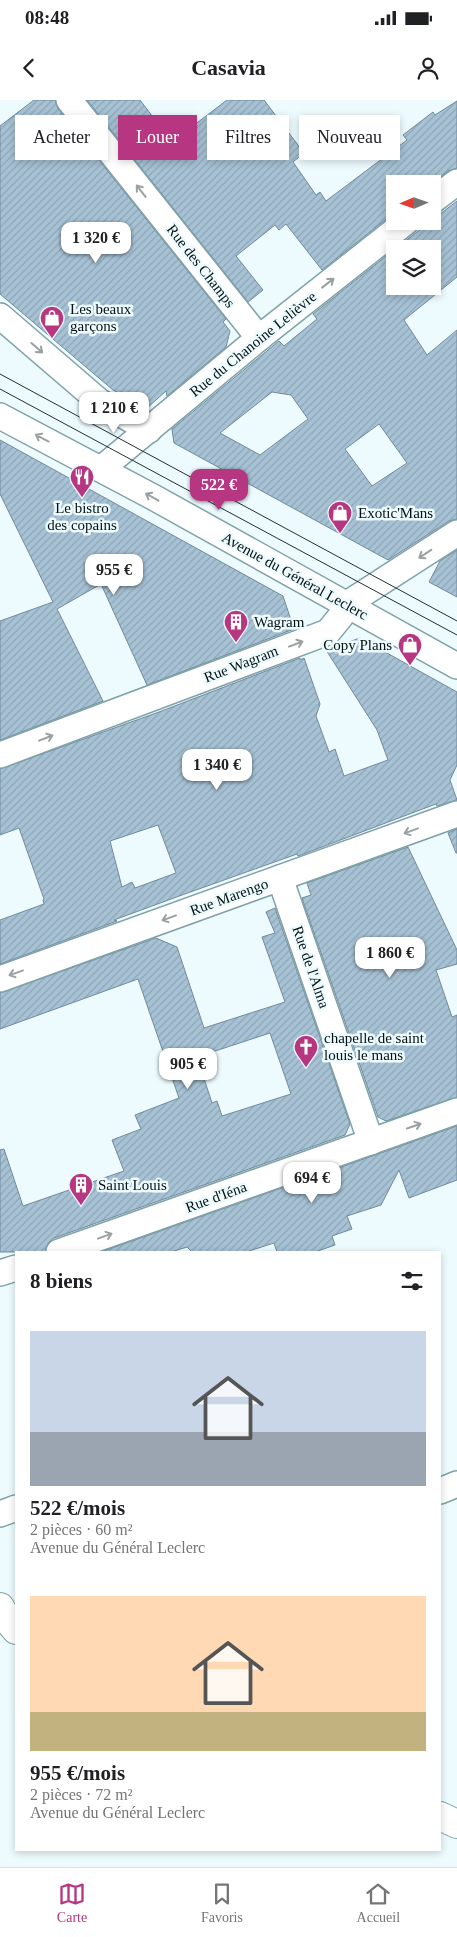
<!DOCTYPE html>
<html lang="fr">
<meta charset="utf-8">
<style>
:root{--surface:#fff;--page:#f6f6f6;--text:#202124;--muted:#757577;--line:#e0e0e0;--accent:#b63681}
body{margin:0;font-family:Georgia,serif;background:var(--page);color:var(--text);height:100vh;display:flex;flex-direction:column;font-size:19px;white-space:nowrap}
*{box-sizing:border-box;margin:0}
p{font-size:16px;color:var(--muted)}
.icon{flex:none;width:28px;height:28px;fill:none;stroke:currentColor;stroke-width:2;stroke-linecap:round;stroke-linejoin:round}
.map{position:relative;flex:1;overflow:hidden}
.side{position:absolute;left:15px;top:1151px;width:426px;height:600px;display:flex;flex-direction:column;background:var(--surface);border-radius:0px;box-shadow:0 2px 8px #0003}
.side>*{flex:none}
.banner{position:absolute;left:15px;top:15px;width:428px;height:45px;display:flex;gap:10px}
.needle{width:32px;rotate:268deg}
.tools{position:absolute;left:386px;top:75px;display:grid;gap:10px}
.tools a{display:grid;place-items:center;width:55px;height:55px;border-radius:0px;background:var(--surface);box-shadow:0 2px 8px #0003;font-size:25px}
.price{position:absolute;translate:-50% -42px;padding:0 11px;border-radius:10px;background:#fff;color:#222;font-size:16px;line-height:32px;filter:drop-shadow(0 1px 2px #0008)}
.price::after{content:'';position:absolute;left:50%;top:30px;width:15px;height:11px;margin-left:-8px;background:inherit;clip-path:polygon(0 0,100% 0,50% 100%)}
.price.on{background:var(--accent);color:#fff}
ul{padding:0;list-style:none}
li{display:grid;align-content:center;gap:10px;height:265px;padding:0 15px}
li span{display:grid;place-items:center;height:155px;border-radius:0px;color:#555}
li>.icon{margin-inline-start:auto}
span .icon{width:90px;height:90px;fill:#fffc;stroke-width:1}
li b{font-size:21px}
h2{display:flex;justify-content:space-between;align-items:center;height:60px;padding:0 15px;font-size:21px}
.chip{padding:0 18px;border-radius:0px;background:var(--surface);box-shadow:0 2px 8px #0003;font-size:18px;line-height:45px}
.chip.on{background:var(--accent);color:#fff}
.status{display:flex;justify-content:space-between;align-items:center;height:35px;padding:0 25px;background:var(--surface);direction:ltr}
.status svg{height:14px;fill:currentColor}
header{display:flex;justify-content:space-between;align-items:center;height:65px;padding:0 15px;background:var(--surface);font-size:22px;font-weight:600}
.menu{display:flex;justify-content:space-around;align-items:center;height:70px;border-top:1px solid var(--line);background:var(--surface);font-size:14px;color:var(--muted)}
.menu a{display:grid;justify-items:center;gap:2px}
.menu .on{color:var(--accent)}
.map>svg:first-child{display:block}
</style>
<div class="status"><b>08:48</b><svg viewBox="0 0 49 12"><path d="M0 12V9h3v3zM5 12V6h3v6zM10 12V3h3v9zM15 12V0h3v12zM26 1h20v11H26zM47 4h2v5h-2z"/></svg></div>
<header><svg class="icon" aria-label="back" viewBox="0 0 24 24"><path d="M15 5l-7 7 7 7"/></svg>Casavia<svg class="icon" aria-label="person" viewBox="0 0 24 24"><circle cx="12" cy="8" r="4"/><path d="M4 21q1-7 8-7t8 7"/></svg></header>
<div class="map">
<svg width="457" height="1767" viewBox="0 0 457 1767">
<defs>
<pattern id="building-hatch" width="6" height="6" patternUnits="userSpaceOnUse" patternTransform="scale(1.25)"><rect width="6" height="6" fill="#a7c2d5"/><path d="M-1 1l2-2M0 6l6-6M5 7l2-2" fill="none" stroke="#8ea6b6"/></pattern>
</defs>
<rect width="100%" height="100%" fill="#edfbfe"/>
<g fill="url(#building-hatch)" stroke="#708a9c" fill-rule="evenodd">
<polygon points="34,0 55,0 58,9 226,219 223,222 230,231 226,247 167,296 166,291 147,308 113,290 0,194 0,26"/>
<polygon points="87,0 140,0 172,42 227,0 264,0 304,53 293,62 316,95 320,92 326,101 407,40 403,35 433,12 435,15 457,1 457,68 448,71 431,84 395,84 395,112 322,170 286,124 279,130 275,125 236,156 263,190 248,202"/>
<path d="M 457,101 L 457,177 L 404,220 L 427,255 L 457,230 L 457,419 L 449,421 L 388,460 L 174,343 L 172,329 L 279,241 L 284,246 L 317,219 L 313,214 L 395,149 L 395,186 L 432,186 L 432,149 L 395,149 ZM 272,292 L 291,295 L 308,319 L 260,355 L 220,333 ZM 379,324 L 407,363 L 372,386 L 345,349 Z"/>
<polygon points="0,340 283,496 294,529 147,585 101,484 57,509 103,601 0,640 0,521 53,502 0,394"/>
<polygon points="457,450 457,497 429,482 440,461"/>
<path d="M 360,538 L 457,592 L 457,665 L 450,680 L 457,700 L 437,706 L 436,704 L 298,756 L 297,754 L 182,795 L 114,820 L 117,821 L 0,864 L 0,820 L 44,804 L 43,800 L 44,799 L 19,728 L 0,735 L 0,669 L 159,612 L 300,558 L 300,560 L 304,558 L 320,604 L 316,616 L 329,652 L 335,649 L 344,676 L 388,660 L 377,630 L 326,550 ZM 158,725 L 176,773 L 135,788 L 132,782 L 122,787 L 110,741 Z"/>
<polygon points="457,729 457,753 456,753 448,733"/>
<polygon points="408,747 457,850 457,864 436,870 452,917 457,915 457,997 386,1021 378,1017 302,798 311,795 307,783"/>
<path d="M 275,808 L 350,1024 L 345,1035 L 54,1138 L 48,1143 L 45,1152 L 0,1152 L 0,1050 L 4,1049 L 23,1106 L 124,1071 L 112,1040 L 141,1029 L 135,1015 L 179,998 L 138,879 L 0,929 L 0,893 L 156,838 L 177,847 L 204,928 L 285,902 L 262,837 L 275,833 L 266,812 ZM 270,933 L 291,994 L 222,1016 L 217,1001 L 212,1003 L 197,957 Z"/>
<polygon points="457,1026 457,1080 409,1098 399,1070 381,1105 347,1116 352,1129 332,1136 335,1145 315,1152 277,1152 274,1143 246,1152 192,1152 187,1147 171,1152 101,1152"/>
</g>
<g fill="none" stroke-linecap="round" stroke-linejoin="round">
<defs>
<g id="street">
<polyline points="69,0 259,238"/>
<polyline points="432,101 457,82"/>
<polyline points="0,216 100,302 149,330"/>
<polyline points="0,316 153,397 457,566"/>
<polyline points="101,369 259,238 407,121"/>
<polyline points="0,655 328,532 341,516 347,504 457,433"/>
<polyline points="280,778 371,1042"/>
<polyline points="0,879 457,714"/>
<polyline points="59,1152 457,1011"/>
<polyline points="0,1173 16,1168"/>
<polyline points="440,1391 457,1384"/>
<polyline points="0,1414 16,1408"/>
</g>
<g id="secondary">
<polyline points="0,1507 7,1519 16,1530"/>
<polyline points="440,1716 457,1724"/>
</g>
</defs>
<use href="#street" stroke="#7fa2a9" stroke-width="28"/>
<use href="#secondary" stroke="#7fa2a9" stroke-width="30"/>
<use href="#street" stroke="#fff" stroke-width="25"/>
<use href="#secondary" stroke="#fff" stroke-width="28"/>
<g stroke="#233032" stroke-width="1">
<polyline points="0,274 457,521"/>
<polyline points="0,289 457,535"/>
</g>
</g>
<defs><path id="oneway-shaft" d="M-6 0H5M1.5-3L5.5 0L1.5 3" fill="none" stroke-width="1.6" stroke-linecap="round" stroke-linejoin="round" transform="scale(1.25)"/></defs>
<g stroke="#9ba0a1">
<use href="#oneway-shaft" transform="translate(141 91) rotate(-128)"/>
<use href="#oneway-shaft" transform="translate(328 183) rotate(-38)"/>
<use href="#oneway-shaft" transform="translate(37 248) rotate(41)"/>
<use href="#oneway-shaft" transform="translate(42 338) rotate(-152)"/>
<use href="#oneway-shaft" transform="translate(152 397) rotate(-151)"/>
<use href="#oneway-shaft" transform="translate(425 454) rotate(147)"/>
<use href="#oneway-shaft" transform="translate(296 544) rotate(-21)"/>
<use href="#oneway-shaft" transform="translate(46 638) rotate(-21)"/>
<use href="#oneway-shaft" transform="translate(411 731) rotate(160)"/>
<use href="#oneway-shaft" transform="translate(169 818) rotate(160)"/>
<use href="#oneway-shaft" transform="translate(16 873) rotate(160)"/>
<use href="#oneway-shaft" transform="translate(414 1026) rotate(-19)"/>
<use href="#oneway-shaft" transform="translate(105 1136) rotate(-20)"/>
</g>
<defs>
<symbol id="shop-pin" viewBox="-11 -11 22 30"><path d="M0 17L-7.5 6A9.5 9.5 0 1 1 7.5 6Z" fill="#b63681" stroke="#edfbfe"/><path d="M-5-2.5h2.3a2.7 3.5 0 0 1 5.4 0H5L5.5 6h-11ZM-1.5-2.5h3a1.5 2.3 0 0 0-3 0Z" fill="#fff"/></symbol>
<symbol id="restaurant-pin" viewBox="-11 -11 22 30"><path d="M0 17L-7.5 6A9.5 9.5 0 1 1 7.5 6Z" fill="#b63681" stroke="#edfbfe"/><path d="M-5-6h1v4h1v-4h1v4h1v-4h1v5L-1.5 .5V6h-2V.5L-5-1ZM5-6V6H3V1.5H1.5Q1.5-4 5-6Z" fill="#fff"/></symbol>
<symbol id="building-pin" viewBox="-11 -11 22 30"><path d="M0 17L-7.5 6A9.5 9.5 0 1 1 7.5 6Z" fill="#b63681" stroke="#edfbfe"/><path d="M-4-6H4V6H1V3H-1V6H-4ZM-2.5-4.3h1.7v1.8h-1.7ZM.8-4.3h1.7v1.8H.8ZM-2.5-1h1.7V.8h-1.7ZM.8-1h1.7V.8H.8Z" fill="#fff"/></symbol>
<symbol id="church-pin" viewBox="-11 -11 22 30"><path d="M0 17L-7.5 6A9.5 9.5 0 1 1 7.5 6Z" fill="#b63681" stroke="#edfbfe"/><path d="M-1.2-6h2.4v3.5h3.3v2.4h-3.3V6h-2.4V-.1h-3.3v-2.4h3.3Z" fill="#fff"/></symbol>
</defs>
<g fill-rule="evenodd">
<use href="#shop-pin" x="38" y="204" width="28" height="38"/>
<use href="#restaurant-pin" x="68" y="363" width="28" height="38"/>
<use href="#shop-pin" x="326" y="399" width="28" height="38"/>
<use href="#building-pin" x="222" y="508" width="28" height="38"/>
<use href="#shop-pin" x="396" y="531" width="28" height="38"/>
<use href="#church-pin" x="292" y="933" width="28" height="38"/>
<use href="#building-pin" x="67" y="1071" width="28" height="38"/>
</g>
<g text-anchor="middle" stroke-width="5" stroke-linejoin="round" paint-order="stroke">
<g font-size="15" fill="#051214" stroke="#edfbfe">
<text transform="translate(201 166) rotate(52)" y="5">Rue des Champs</text>
<text transform="translate(253 244) rotate(-39)" y="5">Rue du Chanoine Lelièvre</text>
<text transform="translate(295 476) rotate(29)" y="5">Avenue du Général Leclerc</text>
<text transform="translate(241 564) rotate(-21)" y="5">Rue Wagram</text>
<text transform="translate(229 797) rotate(-20)" y="5">Rue Marengo</text>
<text transform="translate(311 867) rotate(71)" y="5">Rue de l'Alma</text>
<text transform="translate(216 1097) rotate(-20)" y="5">Rue d'Iéna</text>
</g>
<g font-size="15" fill="#051214" stroke="#edfbfe" text-anchor="start">
<text x="70" y="214">Les beaux<tspan x="70" dy="17">garçons</tspan></text>
<text x="82" y="413" text-anchor="middle">Le bistro<tspan x="82" dy="17">des copains</tspan></text>
<text x="358" y="418">Exotic'Mans</text>
<text x="254" y="527">Wagram</text>
<text x="392" y="550" text-anchor="end">Copy Plans</text>
<text x="324" y="943">chapelle de saint<tspan x="324" dy="17">louis le mans</tspan></text>
<text x="98" y="1090">Saint Louis</text>
</g>
</g>
</svg>
<div class="tools">
<a><svg class="needle" viewBox="-14 -14 28 28"><path d="M0-13l5 13h-10z" fill="#e53935"/><path d="M0 13l5-13h-10z" fill="#757577"/></svg></a>
<a><svg class="icon" aria-label="layers" viewBox="0 0 24 24"><path d="M12 4l9 5-9 5-9-5zM3 14l9 5 9-5"/></svg></a>
</div>
<b class="price" style="left:96px;top:164px">1 320 €</b>
<b class="price" style="left:114px;top:334px">1 210 €</b>
<b class="price on" style="left:219px;top:411px">522 €</b>
<b class="price" style="left:114px;top:496px">955 €</b>
<b class="price" style="left:217px;top:691px">1 340 €</b>
<b class="price" style="left:390px;top:879px">1 860 €</b>
<b class="price" style="left:188px;top:990px">905 €</b>
<b class="price" style="left:312px;top:1104px">694 €</b>
<div class="banner">
<a class="chip">Acheter</a>
<a class="chip on">Louer</a>
<a class="chip">Filtres</a>
<a class="chip">Nouveau</a>
</div>
<section class="side">
<h2>8 biens<svg class="icon" aria-label="filters" viewBox="0 0 24 24"><path d="M4 7h16M4 17h16"/><circle cx="9" cy="7" r="2"/><circle cx="15" cy="17" r="2"/></svg></h2>
<ul>
<li><span style="background:linear-gradient(#c9d6e8 65%,#9aa5b1 0)"><svg class="icon" aria-label="home" viewBox="0 0 24 24"><path d="M3 11l9-7 9 7M6 9v11h12V9"/></svg></span><div><b>522 €/mois</b><p>2 pièces · 60 m²</p><p>Avenue du Général Leclerc</p></div></li>
<li><span style="background:linear-gradient(#ffd9b3 75%,#c2b280 0)"><svg class="icon" aria-label="home" viewBox="0 0 24 24"><path d="M3 11l9-7 9 7M6 9v11h12V9"/></svg></span><div><b>955 €/mois</b><p>2 pièces · 72 m²</p><p>Avenue du Général Leclerc</p></div></li>
</ul>
</section>
</div>
<nav class="menu">
<a class="on"><svg class="icon" aria-label="map" viewBox="0 0 24 24"><path d="M3 6l6-2 6 2 6-2v14l-6 2-6-2-6 2zM9 4v14M15 6v14"/></svg>Carte</a>
<a><svg class="icon" aria-label="saved" viewBox="0 0 24 24"><path d="M7 4h10v16l-5-4-5 4z"/></svg>Favoris</a>
<a><svg class="icon" aria-label="home" viewBox="0 0 24 24"><path d="M3 11l9-7 9 7M6 9v11h12V9"/></svg>Accueil</a>
</nav>
